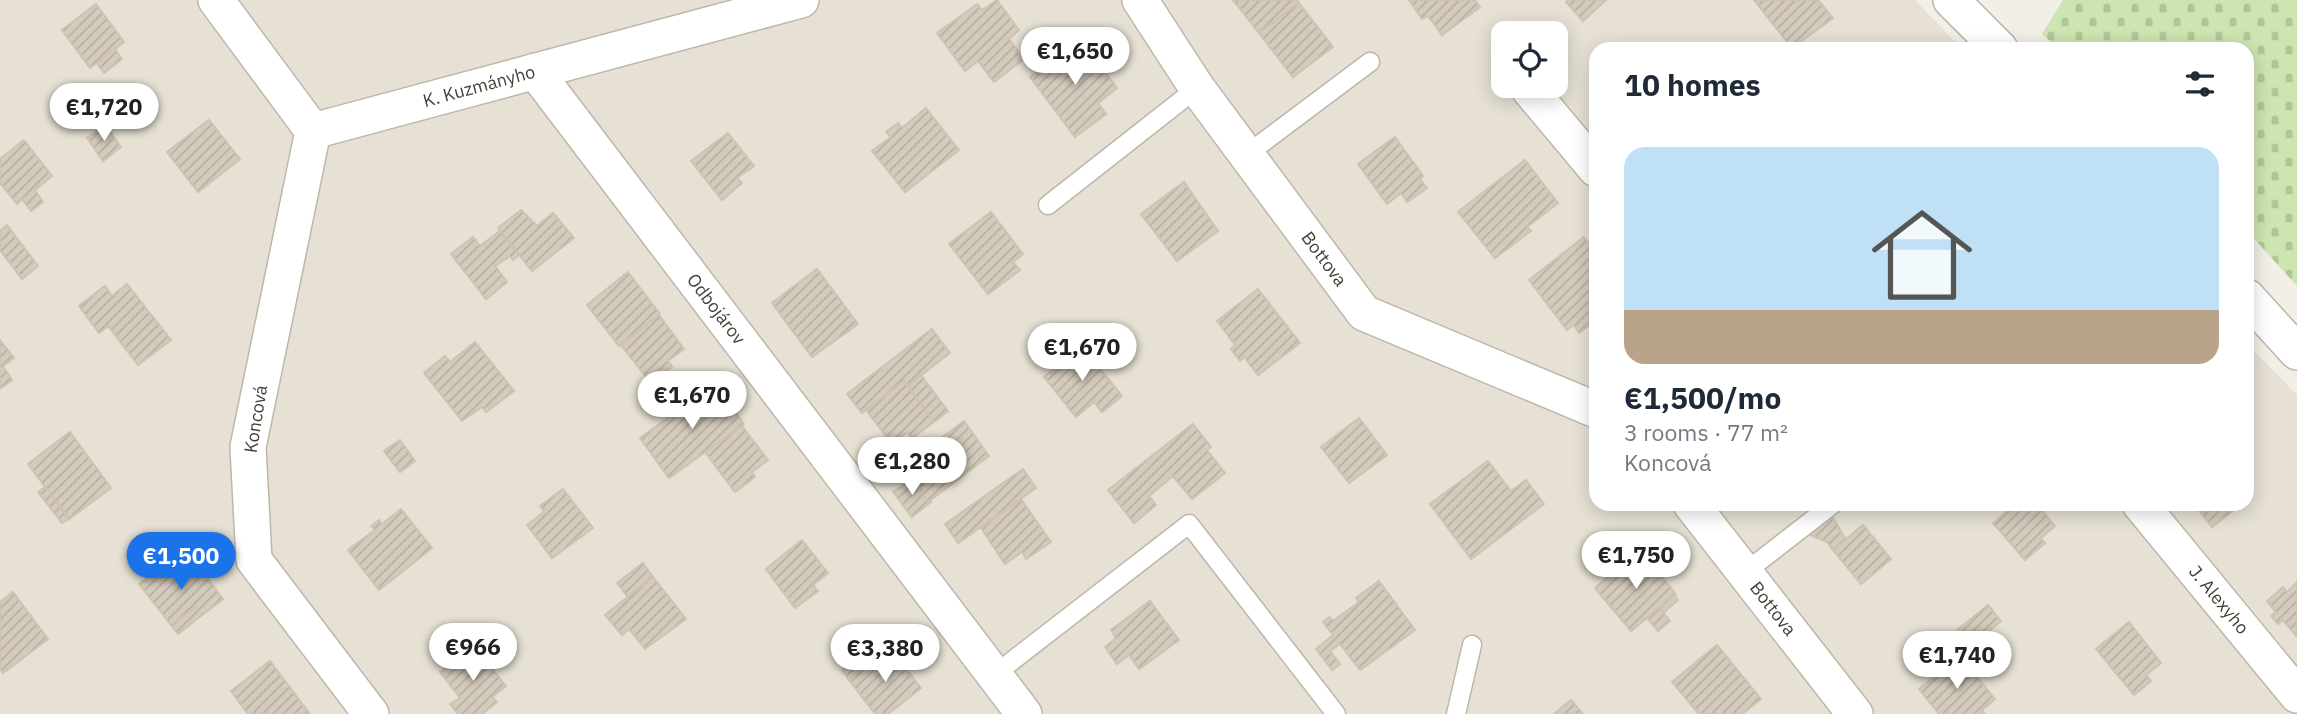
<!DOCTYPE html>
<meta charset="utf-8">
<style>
:root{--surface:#fff;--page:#f6f6f7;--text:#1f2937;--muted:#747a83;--accent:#1a73e8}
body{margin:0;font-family:"IBM Plex Sans",sans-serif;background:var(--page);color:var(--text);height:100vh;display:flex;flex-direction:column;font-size:26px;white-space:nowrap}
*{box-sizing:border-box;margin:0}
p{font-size:23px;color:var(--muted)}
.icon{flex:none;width:38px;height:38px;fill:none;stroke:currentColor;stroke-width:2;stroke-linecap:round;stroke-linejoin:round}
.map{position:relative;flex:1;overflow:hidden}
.details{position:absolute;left:1589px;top:42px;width:665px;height:469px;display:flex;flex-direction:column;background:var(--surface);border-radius:21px;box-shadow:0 4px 18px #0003}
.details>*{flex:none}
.controls{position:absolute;left:1491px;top:21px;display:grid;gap:14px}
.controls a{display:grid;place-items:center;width:77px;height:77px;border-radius:14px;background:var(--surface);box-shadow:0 4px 18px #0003;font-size:35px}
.price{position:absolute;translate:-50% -60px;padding:0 16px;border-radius:24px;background:#fff;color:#222;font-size:23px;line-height:46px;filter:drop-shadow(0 2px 4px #0008)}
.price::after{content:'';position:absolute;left:50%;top:42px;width:21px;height:16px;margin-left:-10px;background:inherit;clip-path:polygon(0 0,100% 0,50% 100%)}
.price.active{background:var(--accent);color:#fff}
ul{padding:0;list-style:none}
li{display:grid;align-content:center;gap:14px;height:371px;padding:0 35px}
li span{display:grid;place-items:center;height:217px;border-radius:21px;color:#555}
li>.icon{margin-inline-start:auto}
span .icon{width:126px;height:126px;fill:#fffc;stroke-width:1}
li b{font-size:30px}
h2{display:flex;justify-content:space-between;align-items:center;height:84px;padding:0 35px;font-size:30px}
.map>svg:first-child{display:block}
</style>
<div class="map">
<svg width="2297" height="714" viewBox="0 0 2297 714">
<defs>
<pattern id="cemetery-stones" width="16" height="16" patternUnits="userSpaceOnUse" patternTransform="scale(1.75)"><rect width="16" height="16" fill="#cde5b0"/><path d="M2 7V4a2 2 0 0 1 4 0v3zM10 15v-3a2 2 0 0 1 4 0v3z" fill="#b1c698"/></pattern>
<pattern id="building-hatch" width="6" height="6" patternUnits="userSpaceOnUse" patternTransform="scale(1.75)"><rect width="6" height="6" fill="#d4cbbc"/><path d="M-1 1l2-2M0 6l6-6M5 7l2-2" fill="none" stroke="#b7afa2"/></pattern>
</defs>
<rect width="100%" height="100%" fill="#f2efe6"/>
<path fill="#e6e1d4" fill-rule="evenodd" d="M 0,0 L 1915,0 L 1962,49 L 1596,49 L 1596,504 L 2247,504 L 2247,344 L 2297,395 L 2297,714 L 0,714 ZM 1503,33 L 1556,33 L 1556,86 L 1503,86 Z"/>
<polygon fill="url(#cemetery-stones)" points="2063,0 2297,0 2297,286 2247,231 2247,49 2058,49 2042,34"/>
<g fill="url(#building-hatch)" stroke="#cec3af" stroke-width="2">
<polygon points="997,0 1019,30 1009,39 1024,59 994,82 978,61 965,71 937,33 977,4 982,10"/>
<polygon points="1233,0 1297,0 1299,3 1259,33"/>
<polygon points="1409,0 1475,0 1480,7 1442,35 1428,16 1422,19"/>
<polygon points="1568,0 1606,0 1583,21 1566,2"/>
<polygon points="1754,0 1818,0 1833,18 1792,48"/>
<polygon points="1299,3 1333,47 1293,77 1259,33"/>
<polygon points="96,4 124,42 90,68 62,30"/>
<polygon points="1080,38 1117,88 1098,103 1106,114 1075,137 1030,77"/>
<polygon points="115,49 122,59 104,73 97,63"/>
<polygon points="926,108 959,150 905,192 872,151 891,137 886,132 898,123 902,128"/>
<polygon points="209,120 240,159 198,192 167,152"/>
<polygon points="105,125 121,147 103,161 87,138"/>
<polygon points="728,133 754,166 737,178 742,183 722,200 691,161"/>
<polygon points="1395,137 1423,176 1420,179 1427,188 1407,202 1401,193 1387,204 1358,164"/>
<polygon points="24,140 52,176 35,190 43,202 31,211 22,199 17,204 0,183 0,159"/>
<polygon points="1525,160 1558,203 1527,227 1531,231 1495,258 1458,212"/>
<polygon points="1184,182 1218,231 1177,261 1141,214"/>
<polygon points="521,210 537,226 553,213 574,238 532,271 498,228"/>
<polygon points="991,212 1023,254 1013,262 1020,270 988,294 949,244"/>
<polygon points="7,225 38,266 22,279 0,250 0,231"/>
<polygon points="500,231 519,255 513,260 510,256 495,266 507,282 486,299 451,254 473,237 480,246"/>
<polygon points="1584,237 1596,252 1596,320 1579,333 1574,325 1567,330 1529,280"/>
<polygon points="817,269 858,324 812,357 772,303"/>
<polygon points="628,272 660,314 619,346 587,305"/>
<polygon points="127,284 171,340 138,365 108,326 99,333 79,306 105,286 112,296"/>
<polygon points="1258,289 1300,343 1258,375 1244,357 1240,361 1231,349 1235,345 1217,321"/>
<polygon points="659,315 684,349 668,361 672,367 651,383 621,345"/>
<polygon points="932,329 950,353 907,386 904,381 862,413 847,394"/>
<polygon points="0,340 14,358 3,366 12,380 0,389"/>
<polygon points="475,342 514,391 486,412 482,407 462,421 424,373 445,356 450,362"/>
<polygon points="1082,346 1122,396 1102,412 1094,402 1076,417 1044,377"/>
<polygon points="921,375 948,411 934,422 907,386"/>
<polygon points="904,381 934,422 912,438 907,432 892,444 866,410"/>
<polygon points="715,384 744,424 669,478 640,438"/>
<polygon points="1359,418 1387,455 1349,483 1321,447"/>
<polygon points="964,421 989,456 928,502 907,464"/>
<polygon points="1193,424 1211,447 1207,450 1225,473 1192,499 1173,476 1149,496 1156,505 1134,523 1108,490"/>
<polygon points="742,426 768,460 752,472 755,477 735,492 705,452"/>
<polygon points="70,432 111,488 69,519 28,464"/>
<polygon points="400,440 415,461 400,472 384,451"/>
<polygon points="1488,461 1511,491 1526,480 1544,504 1471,559 1430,504"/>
<polygon points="1023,469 1036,488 958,543 945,524"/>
<polygon points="914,478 927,500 931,502 912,517 893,492"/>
<polygon points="45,487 69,519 62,523 38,492"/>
<polygon points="563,489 593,528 552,558 527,525 544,512 540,506"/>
<polygon points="1021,499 1051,542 1026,559 1022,552 1005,564 981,528"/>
<polygon points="2016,504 2037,504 2055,526 2041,538 2045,543 2025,560 1993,523"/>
<polygon points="2194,504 2242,504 2212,527"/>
<polygon points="401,509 432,548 379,590 348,550 375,530 371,526 379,520 382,524"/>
<polygon points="1832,516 1846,540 1833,550 1827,542 1810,535"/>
<polygon points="1863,525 1891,559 1861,584 1833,550"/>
<polygon points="802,540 828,573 813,585 818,591 795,608 766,569"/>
<polygon points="1640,550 1676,594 1631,631 1595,588"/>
<polygon points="192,558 223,599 202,615 196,607 171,625 139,584 156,571 164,579"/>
<polygon points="643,563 653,577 628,597 617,583"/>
<polygon points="653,577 686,619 645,649 629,629 622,635 605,615"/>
<polygon points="1379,581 1415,630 1360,670 1340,644 1330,651 1340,664 1332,670 1316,649 1333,635 1323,622 1329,617 1333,621 1359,602 1356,598"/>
<polygon points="2297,582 2297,637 2283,620 2278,624 2271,616 2276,612 2267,601 2283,587 2287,592"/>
<polygon points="13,592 48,639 3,673 0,669 0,602"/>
<polygon points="1674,595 1678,600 1663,613 1659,608"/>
<polygon points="1150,601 1179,640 1139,669 1129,655 1117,664 1105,647 1116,638 1111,630"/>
<polygon points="1988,605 2001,621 1968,648 1955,632"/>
<polygon points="196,607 202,615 178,634 171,625"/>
<polygon points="1659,608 1670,621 1658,631 1647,618"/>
<polygon points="2129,622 2161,663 2146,675 2151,681 2134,695 2096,649"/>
<polygon points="468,638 474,646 455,661 449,653"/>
<polygon points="1717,645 1761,699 1742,714 1699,714 1672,682"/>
<polygon points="474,646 506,686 492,697 497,702 482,714 458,714 450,704 460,698 440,672"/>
<polygon points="890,648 921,688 888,714 875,714 849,680"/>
<polygon points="864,653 870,663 849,680 842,670"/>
<polygon points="1960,656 1995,699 1982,710 1985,714 1939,714 1919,689"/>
<polygon points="270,661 310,714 248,714 231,691"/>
<polygon points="1571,700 1583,714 1554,714"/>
</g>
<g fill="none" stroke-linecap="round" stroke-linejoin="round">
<defs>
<g id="service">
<polyline points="1246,155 1370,62"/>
<polyline points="1048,205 1197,88"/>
<polyline points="1744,573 1833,504"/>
<polyline points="994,675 1189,524 1336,714"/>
<polyline points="1456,714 1472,645"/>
</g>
<g id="minor">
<polyline points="216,0 313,131"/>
<path id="s1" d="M 1140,0 L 1197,88 L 1364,313 L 1596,410"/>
<polyline points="1951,0 2000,49"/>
<path id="s2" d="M 535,71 L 1024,714"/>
<polyline points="1529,89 1596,169"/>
<polyline points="313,131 248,447 254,560 371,714"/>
<path id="s3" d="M 313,131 L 801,0"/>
<polyline points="2247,297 2297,352"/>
<path id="s4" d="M 1691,504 L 1855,714"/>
<path id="s5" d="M 2140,504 L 2297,695"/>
</g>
</defs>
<use href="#service" stroke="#bdb7a9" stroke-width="21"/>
<use href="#minor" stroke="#bdb7a9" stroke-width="38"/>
<use href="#service" stroke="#fff" stroke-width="18"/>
<use href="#minor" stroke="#fff" stroke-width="35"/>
</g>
<g text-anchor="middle" stroke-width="5" stroke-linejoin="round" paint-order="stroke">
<g font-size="18" fill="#453f36" stroke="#fff">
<text dy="6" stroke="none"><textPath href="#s3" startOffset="172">K. Kuzmányho</textPath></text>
<text dy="6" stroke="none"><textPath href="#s1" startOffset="318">Bottova</textPath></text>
<text dy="6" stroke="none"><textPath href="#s2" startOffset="299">Odbojárov</textPath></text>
<text transform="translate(256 419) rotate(-81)" y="6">Koncová</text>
<text dy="6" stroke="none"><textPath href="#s5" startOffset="124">J. Alexyho</textPath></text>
<text dy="6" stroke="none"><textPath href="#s4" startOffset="133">Bottova</textPath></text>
</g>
</g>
</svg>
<div class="controls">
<a><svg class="icon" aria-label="locate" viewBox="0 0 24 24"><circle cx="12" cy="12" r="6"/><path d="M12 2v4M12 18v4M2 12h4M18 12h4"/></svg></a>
</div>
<b class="price" style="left:1075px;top:87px">€1,650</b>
<b class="price" style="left:104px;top:143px">€1,720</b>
<b class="price" style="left:1082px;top:383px">€1,670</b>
<b class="price" style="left:692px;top:431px">€1,670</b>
<b class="price" style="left:912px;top:497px">€1,280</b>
<b class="price" style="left:1636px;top:591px">€1,750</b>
<b class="price active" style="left:181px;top:592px">€1,500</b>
<b class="price" style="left:473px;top:683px">€966</b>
<b class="price" style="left:885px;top:684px">€3,380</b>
<b class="price" style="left:1957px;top:691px">€1,740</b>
<section class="details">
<h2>10 homes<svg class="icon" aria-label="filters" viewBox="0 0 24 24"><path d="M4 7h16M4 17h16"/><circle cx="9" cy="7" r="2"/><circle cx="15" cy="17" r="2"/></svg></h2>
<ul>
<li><span style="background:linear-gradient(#bfe0f5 75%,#b9a48a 0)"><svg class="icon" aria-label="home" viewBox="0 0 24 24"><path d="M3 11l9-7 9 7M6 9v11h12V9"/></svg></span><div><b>€1,500/mo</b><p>3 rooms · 77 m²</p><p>Koncová</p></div></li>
</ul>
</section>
</div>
